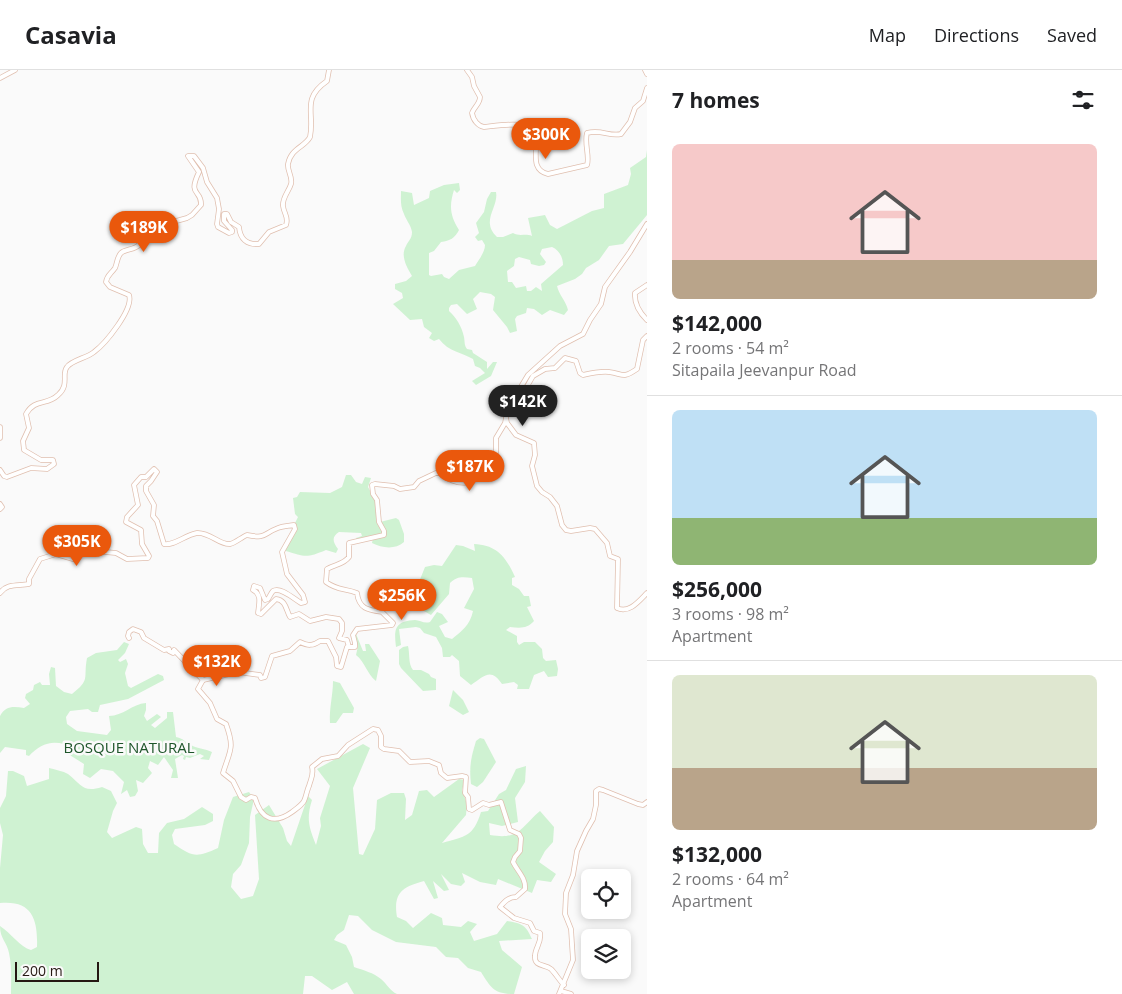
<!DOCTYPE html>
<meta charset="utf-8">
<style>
:root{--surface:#fff;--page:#f2f2f2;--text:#202124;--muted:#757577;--line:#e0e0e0;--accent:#ea580c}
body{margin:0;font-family:"Open Sans",sans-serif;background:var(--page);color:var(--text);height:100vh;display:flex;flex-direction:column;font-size:19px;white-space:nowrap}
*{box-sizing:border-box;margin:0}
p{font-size:16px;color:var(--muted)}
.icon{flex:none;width:28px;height:28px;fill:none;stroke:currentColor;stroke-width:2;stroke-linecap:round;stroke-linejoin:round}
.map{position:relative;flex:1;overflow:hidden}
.panel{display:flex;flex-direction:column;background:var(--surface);width:475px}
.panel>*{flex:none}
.buttons{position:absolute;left:581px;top:799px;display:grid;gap:10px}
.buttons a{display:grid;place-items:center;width:50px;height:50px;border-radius:8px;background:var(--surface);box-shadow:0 2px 8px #0003;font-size:25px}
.scale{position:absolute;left:15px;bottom:12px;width:84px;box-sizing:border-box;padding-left:5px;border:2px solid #241812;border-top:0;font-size:14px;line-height:18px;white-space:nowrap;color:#241812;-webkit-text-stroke:4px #fafafa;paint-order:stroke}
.price{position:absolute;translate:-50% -42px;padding:0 11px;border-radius:18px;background:var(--accent);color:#fff;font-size:16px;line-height:32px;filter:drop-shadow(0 1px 2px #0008)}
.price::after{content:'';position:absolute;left:50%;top:30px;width:15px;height:11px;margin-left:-8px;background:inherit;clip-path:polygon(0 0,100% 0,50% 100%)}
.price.selected{background:#222;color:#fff}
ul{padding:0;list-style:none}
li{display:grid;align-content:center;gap:10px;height:265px;padding:0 25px}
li+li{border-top:1px solid var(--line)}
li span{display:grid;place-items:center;height:155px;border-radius:8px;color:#555}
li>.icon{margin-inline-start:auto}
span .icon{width:90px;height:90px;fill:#fffc;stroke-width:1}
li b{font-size:21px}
h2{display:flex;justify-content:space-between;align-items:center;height:60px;padding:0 25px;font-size:21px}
header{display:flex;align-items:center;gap:30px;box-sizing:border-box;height:70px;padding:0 25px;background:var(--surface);border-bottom:1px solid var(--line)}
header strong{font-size:24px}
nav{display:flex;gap:28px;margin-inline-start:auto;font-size:18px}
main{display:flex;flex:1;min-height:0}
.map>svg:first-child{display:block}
</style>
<header>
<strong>Casavia</strong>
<nav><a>Map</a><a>Directions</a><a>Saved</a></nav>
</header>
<main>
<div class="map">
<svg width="647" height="924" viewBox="0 0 647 924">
<rect width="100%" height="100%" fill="#fafafa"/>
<g fill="#cff2d2" fill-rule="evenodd">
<path d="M 647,80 L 647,145 L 623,174 L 609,176 L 599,190 L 586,198 L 582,204 L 575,209 L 557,216 C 559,225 566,231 568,240 L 564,245 L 550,240 L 542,245 L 534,239 L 527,238 L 526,243 L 517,246 L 515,249 L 517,261 L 510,263 L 507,257 L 493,240 L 495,227 L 491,224 L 480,222 L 473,229 L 477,239 L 467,244 L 457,234 L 451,235 L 449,238 L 449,241 C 456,247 462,257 464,267 C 465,272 464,275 467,279 L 472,280 L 473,283 L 487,292 L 487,299 L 493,292 L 497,292 L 491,306 L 476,315 L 472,311 L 485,303 L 480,298 L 475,296 L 473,289 C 461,282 449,282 439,269 L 434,271 L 429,268 L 432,263 L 424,257 L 422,249 L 410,250 L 393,234 L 403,228 L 402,223 L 395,219 L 395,214 L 406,211 L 412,206 C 407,197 400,186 406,176 C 408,171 412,169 412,162 C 411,155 406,150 404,144 C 400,136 401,129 401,121 L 412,123 L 414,135 L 429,128 L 430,121 L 444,115 L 459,113 L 460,120 L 457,123 L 454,120 C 449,136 450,146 459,160 C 455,168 450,171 441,172 L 434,181 L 429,183 L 429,205 L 431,206 L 442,204 L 444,207 L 449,209 L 459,200 L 475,196 C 478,191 485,182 485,175 L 482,170 L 478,171 L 475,167 L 479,163 L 476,153 L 484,142 L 487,129 L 491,122 L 496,122 C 499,137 480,151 497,167 L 503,167 L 513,163 C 520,167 525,163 532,166 L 528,148 L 545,145 L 550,155 L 557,159 L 592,141 L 604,138 L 604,124 L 628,115 L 631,104 L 630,98 L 646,87 ZM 552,177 C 559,180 563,187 563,195 L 541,214 L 542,221 L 536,217 L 531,221 L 527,221 L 526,216 L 516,218 L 512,212 L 508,212 L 507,201 L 514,196 L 515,189 L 519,187 L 530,190 L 531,194 L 539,196 L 544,195 L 546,192 L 540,184 L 542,179 Z"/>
<path d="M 346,405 L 351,405 L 356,412 L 362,414 L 365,407 L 371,408 L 368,417 L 376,432 C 374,443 383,453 383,465 L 366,467 L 357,471 L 356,468 L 362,466 L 361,463 L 339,462 C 331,467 333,472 338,479 L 336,483 L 326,480 C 307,488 305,487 286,481 L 286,471 L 297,459 L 295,453 L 298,447 L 295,444 L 293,428 L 297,427 L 300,422 L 330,423 L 342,417 Z"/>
<path d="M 396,448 L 399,450 L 404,464 L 404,472 C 395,480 382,478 372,473 L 373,468 L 385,465 L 380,452 Z"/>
<path d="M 474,474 C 497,475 506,487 515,507 L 512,508 L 512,515 L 519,519 L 524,526 L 529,526 L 531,536 L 527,537 L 534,551 C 527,559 520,558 510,557 L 506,560 L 517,566 L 517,572 L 519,575 L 524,572 L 535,572 L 542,579 L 543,588 L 546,591 L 556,590 L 558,599 L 557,606 L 548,607 L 544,601 L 534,605 L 529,619 L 517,619 L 518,615 L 514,612 L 502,614 C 491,597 484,606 471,615 L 460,606 L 459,591 L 452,585 L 450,587 L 443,587 L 442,578 L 436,567 L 424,563 L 420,558 L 416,557 L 399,559 L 401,575 L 396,577 C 394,560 394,551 415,550 C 420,550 424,554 430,552 L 437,542 L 442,544 L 448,552 L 439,556 L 445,567 L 452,569 C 462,561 470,555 473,541 L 464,538 L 474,519 L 472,508 C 463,507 457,506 450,513 L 449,524 L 431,545 L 422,540 L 424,535 L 416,531 L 408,536 L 406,529 L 407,520 L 419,512 L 425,497 L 434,495 L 442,496 L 456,475 L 463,476 L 475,481 Z"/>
<path d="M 356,564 L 363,581 L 366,581 L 365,574 L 369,574 L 380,591 L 376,611 C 367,604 365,592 356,585 L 358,576 L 354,566 Z"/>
<path d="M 124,572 L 129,574 L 125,583 L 118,590 L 120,592 L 126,589 L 128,594 L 125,603 L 128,616 L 131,618 L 158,604 L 163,606 L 164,610 L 128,629 L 100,635 L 98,642 L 92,642 L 88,639 L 70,641 L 66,647 L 67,654 L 77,661 L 107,665 L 111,660 L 109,646 C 123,646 132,634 146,633 L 146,640 L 144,646 L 147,651 L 157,644 L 161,647 L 151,655 L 155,658 L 167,648 L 167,642 L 173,642 L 176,667 C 185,669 184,672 191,675 C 195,678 206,679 212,682 L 209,690 L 200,689 L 204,686 L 200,684 L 190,688 L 186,687 L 185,690 L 183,689 L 184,686 L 182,685 L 175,689 L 178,708 L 171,708 L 173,700 L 164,687 L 158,695 L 150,691 L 148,698 L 152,703 L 143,713 L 136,710 L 138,721 L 135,726 L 130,727 L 127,720 L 121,724 L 124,712 L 113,701 L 101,699 L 90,708 L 83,704 L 84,694 L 65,682 L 64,674 C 50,670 39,675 29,686 L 26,685 L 26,680 L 5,677 L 0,683 L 0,646 C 5,636 13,636 24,638 L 30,634 L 25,628 L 26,624 L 33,620 L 34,615 L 40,612 L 42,615 L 50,615 L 49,604 L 51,597 L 55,598 L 56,616 L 64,622 L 72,624 C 91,609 83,609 87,588 L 96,583 L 117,580 Z"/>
<path d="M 408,576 C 410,584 408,594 413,600 L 421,600 L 429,604 L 431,607 L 436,609 L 436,620 L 423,621 L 401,598 L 399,594 L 399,580 L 403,577 Z"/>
<path d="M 333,611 L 340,613 L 354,638 L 353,643 L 343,643 L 336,653 L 330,653 C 329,639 333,625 333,611 Z"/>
<polygon points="453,620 463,630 469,642 463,645 449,636"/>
<path d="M 480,668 L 484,669 L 496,692 L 483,712 L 477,717 L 471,714 C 469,696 471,688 476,671 Z"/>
<path d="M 363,674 L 370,678 L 353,718 L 359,784 L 363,785 L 375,759 L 377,730 L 391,723 L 404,723 L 406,729 L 405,750 L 412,745 L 419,721 L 427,720 L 434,727 L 459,709 L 465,710 L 462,720 L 467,734 L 466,745 L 442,773 C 466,766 473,767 481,742 L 488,741 L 499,724 L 506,720 L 516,699 L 526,696 L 525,712 L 515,728 L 518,752 L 502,756 L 489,753 L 490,765 C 520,770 520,758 540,741 L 554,757 L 553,772 L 545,781 L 539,792 L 556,804 L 551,812 L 537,810 L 532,823 L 498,809 L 496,815 L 480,812 L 462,803 L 465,812 L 461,816 L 451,814 L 441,804 L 449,820 L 444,821 L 433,811 L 438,828 L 434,829 L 424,811 C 402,817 393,823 397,847 L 406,851 L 413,858 L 431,843 L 442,848 L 443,855 L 461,857 L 468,851 L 477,854 L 470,862 L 474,871 L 497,864 L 507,851 C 522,853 526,855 532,869 L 499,871 L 502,880 L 522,897 L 514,924 C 494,924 491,918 481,902 L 468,898 L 458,888 L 446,887 L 436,877 L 396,872 L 372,860 L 358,846 L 349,845 L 344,860 L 337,865 L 334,870 L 346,875 L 352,887 L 354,897 C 363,900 374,903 381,909 C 387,914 390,921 397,924 L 354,924 L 347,912 L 332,920 L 312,906 L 305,906 L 303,924 L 11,924 C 11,910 12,897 9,883 C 7,872 0,869 0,856 C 11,863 20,877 31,880 L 37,877 C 38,849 32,830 0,833 L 0,798 L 3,765 L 0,753 L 0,738 L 6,726 L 8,701 L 13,701 L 24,706 L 27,716 L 49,709 L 49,698 C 56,700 63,701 68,704 C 82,715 83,723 102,717 L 111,721 L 117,733 L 113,741 L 107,762 L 112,768 L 136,757 L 142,759 L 143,774 L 148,783 L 158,783 L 159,763 L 167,753 L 184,749 L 202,737 L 213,744 L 213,751 L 205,755 L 175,759 L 172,765 L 174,774 C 193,787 196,788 218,778 L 224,750 L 233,727 L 249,722 L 254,729 L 250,747 L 249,773 L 241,795 L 233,804 L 231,817 L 241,829 L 253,826 L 259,809 L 255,745 L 269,735 L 283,758 L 287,771 L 291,776 L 308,726 L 312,730 C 306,749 309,757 316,775 L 321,756 L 320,748 L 330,716 L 317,699 Z"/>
</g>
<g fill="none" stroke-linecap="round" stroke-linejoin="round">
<defs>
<g id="minor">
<path d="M 467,0 L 472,7 L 474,16 L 480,27 C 480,34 474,37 472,43 C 473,50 478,56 484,57 C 495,56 523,51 531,59 C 544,70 525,99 548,104 L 587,95 C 590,87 584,73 587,63 C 601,59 610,67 621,64 L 630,52 L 635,38 L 643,31 L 647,18"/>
<polyline points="645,0 647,4"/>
<polyline points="0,8 15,0"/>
<path d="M 647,154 L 630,182 L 605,217 L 601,234 L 590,250 L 583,264 L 560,276 L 528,305 L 507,340 L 506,348 L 507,353 L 516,365 L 534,373 L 535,385 L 532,396 L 537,416 L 542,422 L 550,427 L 557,436 L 562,455 L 566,460 L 571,461 L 590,458 L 595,459 L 607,473 L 610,486 L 618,489 L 617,538 C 629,544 639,531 647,523"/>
<path d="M 647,215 L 635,223 C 634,234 639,242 647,250"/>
<path d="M 519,324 L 525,320 L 533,306 L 545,299 L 555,298 L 565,288 L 576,291 L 580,303 L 583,305 C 592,303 601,301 609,302 C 624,304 622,309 637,299 L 643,270 L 647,266"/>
<polyline points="0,357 0,368"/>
<path d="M 0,400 L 4,406 L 7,407 L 31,398 L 47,399 L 54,394 L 53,390 L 41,390 L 24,380 L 23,371 L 29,358 L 26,344 C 35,328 47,336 58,325 C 70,315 61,304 67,297 C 72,290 87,288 94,282 C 105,274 134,239 129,225 L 110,217 L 106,212 C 107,205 111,204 115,198 C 117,194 117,187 121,183 C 125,179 134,180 139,175 L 140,169 L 131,161 L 132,157 L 145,150 L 162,155 L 187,148 L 192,145 L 201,135 C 202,119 187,127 199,102 L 188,86 L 194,86 L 203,98 L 207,112 L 217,128 L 219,139 L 217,154 L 218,157 L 229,163 L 232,162 L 232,160 L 224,151 L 224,144 L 227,144 L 231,152 L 239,157 C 240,169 247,175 259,174 L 269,162 L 286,155 C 289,147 284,144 283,136 C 282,128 289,121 291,114 C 293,107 287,101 288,94 C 291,78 305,77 310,67 C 315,43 301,29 327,11 L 329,0"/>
<polyline points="0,434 2,437 0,439"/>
<path d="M 0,523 C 7,513 18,516 29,514 L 29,509 L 40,489 L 56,484 L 73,489 L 84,480 L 116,483 L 127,489 L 148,488 L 149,486 L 142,474 L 141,460 L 126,452 L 127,447 L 138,435 L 134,415 L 141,407 L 146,407 L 154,399 L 157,402 L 151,411 L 146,416 L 146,421 L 154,435 L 153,446 L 157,451 L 164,474 C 174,476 185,465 197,463 C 210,462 219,475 230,474 C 235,473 242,467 247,465 C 267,469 262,464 278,458 C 283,456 289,456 294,455 L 295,459 L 282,482 L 287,504 L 303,525 L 305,532 L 301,533 C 294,529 280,516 273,521 C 271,523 270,526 268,529 L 265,530 L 260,518 L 254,516 L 253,520 C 262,524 259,534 258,543 L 261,544 L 276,529 C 286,530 286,540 290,547 L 299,544 L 310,551 L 326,547 L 339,549 L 342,553 L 342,561 L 339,568 L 347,570 L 349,577"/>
<path d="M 129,568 L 128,566 L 129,562 L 133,559 L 141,562 L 144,568 L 164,580 L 169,579 L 169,581 L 173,583 L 174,580 L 203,610 L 238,602 L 260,605 L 261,608 L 265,607 L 272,586 L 290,581 L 300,572 C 308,576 313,576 320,571 L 328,571 L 336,587 L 337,596 L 341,597 L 347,577 L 355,577 L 355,573 L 353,565 L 357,559 L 392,555 L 393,553 L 382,542 C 368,540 359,539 357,523 C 345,518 338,521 326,512 L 327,499 C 335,494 343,495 349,487 L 349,473 L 384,465 L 384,461 L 379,452 L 377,430 L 373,424 L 372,415 L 375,414 L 394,416 L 400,419 L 414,417 L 419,411 L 438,402 C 446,409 458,415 469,412 L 476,390 L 496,386 L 496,368 L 505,353 L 506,348"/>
<path d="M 203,610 L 198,619 L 210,633 L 217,649 L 226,654 C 235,679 230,680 223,703 L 233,711 L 241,727 L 246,730 L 251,727 L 255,728 C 261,749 274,755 292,742 C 296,739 302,735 304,731 C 306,727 307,720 309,716 C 311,708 314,705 312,697 L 322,689 L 338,686 L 348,675 L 373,659 L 378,660 L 381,666 L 381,677 L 384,679 L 399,681 L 410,692 L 429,691 L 439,695 L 441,703 L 447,708 L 462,706 L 466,707 L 465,723 L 468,727 L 469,739 L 472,740 L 483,733 L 489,735 L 501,732 L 510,760 L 519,764 L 521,768 L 520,781 L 515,787 L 513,792 C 518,802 526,808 525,819 L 516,827 C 509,827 505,831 500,837 L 514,848 L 530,853 L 534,861 L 540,863 C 542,873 535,877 535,886 C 534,897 545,894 551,899 C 556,904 559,910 564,915"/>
<polyline points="561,921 571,924"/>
<polyline points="559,924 573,890 571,859 565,844 566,823 573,805 577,781 586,761 593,749 596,735 596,721 599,719 603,720 638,734 643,735 647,732"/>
</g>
</defs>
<use href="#minor" stroke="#e0bfaf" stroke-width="5.5"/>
<use href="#minor" stroke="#fff" stroke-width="4"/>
</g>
<g text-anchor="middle" stroke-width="5" stroke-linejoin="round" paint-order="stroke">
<g font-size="15" fill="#1e552a" stroke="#fafafa">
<text x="129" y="683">BOSQUE NATURAL</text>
</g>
</g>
</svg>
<div class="buttons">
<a><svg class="icon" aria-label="locate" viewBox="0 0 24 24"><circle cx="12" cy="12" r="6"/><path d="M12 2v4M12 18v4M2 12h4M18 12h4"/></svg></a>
<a><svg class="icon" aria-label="layers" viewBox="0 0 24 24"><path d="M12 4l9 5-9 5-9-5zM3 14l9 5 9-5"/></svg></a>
</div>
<div class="scale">200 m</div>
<b class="price" style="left:546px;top:90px">$300K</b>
<b class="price" style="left:144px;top:183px">$189K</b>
<b class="price selected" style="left:523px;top:357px">$142K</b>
<b class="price" style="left:470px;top:422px">$187K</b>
<b class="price" style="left:77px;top:497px">$305K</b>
<b class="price" style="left:402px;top:551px">$256K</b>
<b class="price" style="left:217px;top:617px">$132K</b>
</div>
<section class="panel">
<h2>7 homes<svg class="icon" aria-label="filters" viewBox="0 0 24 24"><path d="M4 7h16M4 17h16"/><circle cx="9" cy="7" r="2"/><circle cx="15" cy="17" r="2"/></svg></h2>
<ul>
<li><span style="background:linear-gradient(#f6c9c9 75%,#b9a48a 0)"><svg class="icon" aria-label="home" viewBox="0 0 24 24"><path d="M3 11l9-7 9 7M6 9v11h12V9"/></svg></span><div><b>$142,000</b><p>2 rooms · 54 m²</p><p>Sitapaila Jeevanpur Road</p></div></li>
<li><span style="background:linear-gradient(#bfe0f5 70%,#8fb573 0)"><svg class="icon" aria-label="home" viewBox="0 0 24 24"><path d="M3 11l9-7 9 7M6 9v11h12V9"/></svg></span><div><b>$256,000</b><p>3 rooms · 98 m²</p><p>Apartment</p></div></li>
<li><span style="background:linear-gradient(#dfe7d0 60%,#b9a48a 0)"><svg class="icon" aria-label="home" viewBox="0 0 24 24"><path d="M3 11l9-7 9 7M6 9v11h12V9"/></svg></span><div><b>$132,000</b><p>2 rooms · 64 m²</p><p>Apartment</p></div></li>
</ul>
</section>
</main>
